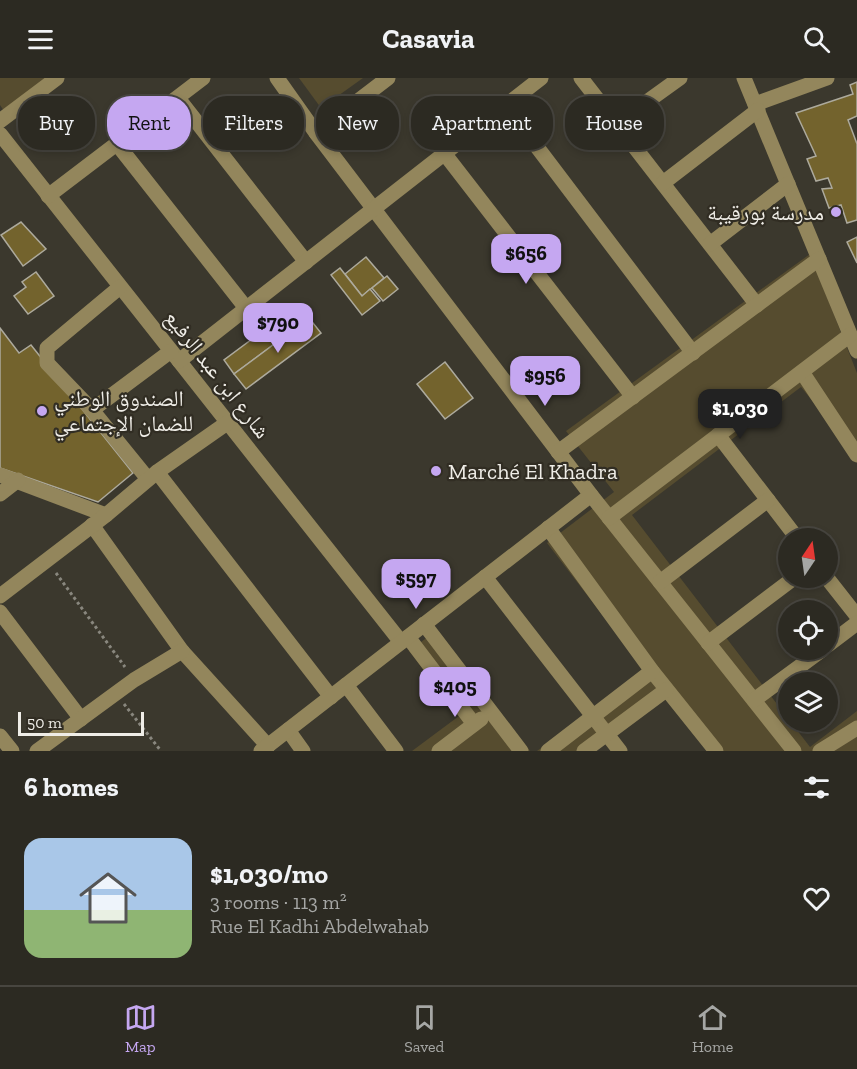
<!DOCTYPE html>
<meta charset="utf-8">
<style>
:root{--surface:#2c2a22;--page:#38362f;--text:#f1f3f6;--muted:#a6a7a5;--line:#484640;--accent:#c5a7f1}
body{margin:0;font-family:"Zilla Slab","Noto Naskh Arabic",serif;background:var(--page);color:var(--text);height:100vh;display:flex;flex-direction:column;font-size:22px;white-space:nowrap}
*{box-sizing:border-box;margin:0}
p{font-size:20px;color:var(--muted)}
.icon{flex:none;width:33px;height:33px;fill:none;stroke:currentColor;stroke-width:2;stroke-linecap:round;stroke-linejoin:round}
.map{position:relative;height:673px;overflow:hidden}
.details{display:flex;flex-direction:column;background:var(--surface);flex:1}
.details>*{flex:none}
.top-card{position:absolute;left:18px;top:18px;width:822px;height:54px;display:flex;gap:12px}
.needle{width:39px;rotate:13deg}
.buttons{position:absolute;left:778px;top:450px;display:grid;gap:12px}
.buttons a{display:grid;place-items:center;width:60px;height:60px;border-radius:50%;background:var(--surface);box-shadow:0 3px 9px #0003,0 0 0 2px var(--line);font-size:30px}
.scale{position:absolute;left:18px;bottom:15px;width:126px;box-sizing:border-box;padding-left:6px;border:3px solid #efede7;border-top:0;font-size:16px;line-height:21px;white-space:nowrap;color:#efede7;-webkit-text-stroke:4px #312d23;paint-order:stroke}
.price{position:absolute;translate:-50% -51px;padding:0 14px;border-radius:12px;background:var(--accent);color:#111;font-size:20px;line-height:39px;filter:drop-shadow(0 2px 3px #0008)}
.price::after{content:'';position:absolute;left:50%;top:36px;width:18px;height:14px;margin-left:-9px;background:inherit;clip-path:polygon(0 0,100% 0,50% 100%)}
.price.on{background:#222;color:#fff}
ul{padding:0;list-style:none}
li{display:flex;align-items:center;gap:18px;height:150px;padding:0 24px}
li+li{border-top:2px solid var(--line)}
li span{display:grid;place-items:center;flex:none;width:168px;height:120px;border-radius:18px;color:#555}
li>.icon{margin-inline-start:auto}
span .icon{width:72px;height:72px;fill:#fffc;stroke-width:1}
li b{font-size:26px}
h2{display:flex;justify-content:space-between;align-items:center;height:72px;padding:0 24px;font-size:26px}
.tag{padding:0 21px;border-radius:24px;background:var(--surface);box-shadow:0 3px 9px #0003,0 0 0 2px var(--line);font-size:21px;line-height:54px}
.tag.on{background:var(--accent);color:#111}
header{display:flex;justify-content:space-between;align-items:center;height:78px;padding:0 24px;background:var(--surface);font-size:27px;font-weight:800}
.dock{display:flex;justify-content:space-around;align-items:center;height:84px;border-top:2px solid var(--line);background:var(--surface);font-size:16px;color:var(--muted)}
.dock a{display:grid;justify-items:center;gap:3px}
.dock .on{color:var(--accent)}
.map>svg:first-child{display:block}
</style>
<header><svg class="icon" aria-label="menu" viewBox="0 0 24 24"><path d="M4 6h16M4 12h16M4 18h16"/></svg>Casavia<svg class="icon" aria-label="search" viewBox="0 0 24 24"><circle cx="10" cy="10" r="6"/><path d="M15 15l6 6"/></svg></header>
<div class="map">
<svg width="857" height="673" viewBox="0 0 857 673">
<rect width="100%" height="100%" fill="#3b382d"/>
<g fill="#564c2f">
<polygon points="0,0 47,0 4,33 0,27"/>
<polygon points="299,0 363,0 321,30"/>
<polygon points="810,176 857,295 857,378 801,309 632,437 810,669 857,633 857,673 708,673 666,618 593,673 537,673 644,591 547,465 614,414 566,353"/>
<polygon points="437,552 530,673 412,673 459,638 409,573"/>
</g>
<g fill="#73632d" stroke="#adaa9d" stroke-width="1.5">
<polygon points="857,4 857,38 848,42 857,66 857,142 847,145 841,127 829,130 822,111 832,110 828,100 816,103 807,81 816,78 796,35 853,16 850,7"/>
<polygon points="21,144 46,171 23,188 1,157"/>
<polygon points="857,159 857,185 847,164"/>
<polygon points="366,179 384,200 362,218 345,196"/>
<polygon points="340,190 362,218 370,211 380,223 362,237 331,197"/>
<polygon points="36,194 54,218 28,236 14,218 26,209 22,204"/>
<polygon points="387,198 398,211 383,223 372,210"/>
<polygon points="299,226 309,240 234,296 224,282"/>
<polygon points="309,240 321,255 246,311 234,296"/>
<polygon points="0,250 19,275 31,267 133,395 98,424 0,390"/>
<polygon points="445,284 473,320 445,341 417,306"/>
</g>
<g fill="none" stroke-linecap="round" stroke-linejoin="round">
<g stroke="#89877e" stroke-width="3" stroke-dasharray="3 3" stroke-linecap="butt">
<polyline points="56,495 125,589"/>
<polyline points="124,626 161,673"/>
</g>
<g stroke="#93865c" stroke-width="15">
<polyline points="277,0 316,55 591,417 794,673"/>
<polyline points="581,0 757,227"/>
<polyline points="744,0 857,273"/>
<polyline points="178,20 306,184"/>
<polyline points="755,26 827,0"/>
<polyline points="506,28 693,275"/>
<polyline points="0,43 57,0"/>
<polyline points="616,46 680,0"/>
<polyline points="316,55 388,0"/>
<polyline points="0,56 401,564"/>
<polyline points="117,66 246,230"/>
<polyline points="444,75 633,319"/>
<polyline points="663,105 758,32"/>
<polyline points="48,118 203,0"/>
<polyline points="710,166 788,106"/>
<polyline points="120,209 47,270 47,285 92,332 148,401"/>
<polyline points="179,283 541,0"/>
<polyline points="802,294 857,377"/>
<polyline points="92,332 171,273"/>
<polyline points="718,357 797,460"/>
<polyline points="558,374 819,181"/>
<polyline points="157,394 331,619"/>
<polyline points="0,397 106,437"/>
<polyline points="0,416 18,402"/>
<polyline points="609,440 850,257"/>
<polyline points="92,447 182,573 268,668"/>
<polyline points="548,450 652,593 716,673"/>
<polyline points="485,499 620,673"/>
<polyline points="827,500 857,538"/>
<polyline points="660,504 768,422"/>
<polyline points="0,518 106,437 157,394 227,345"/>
<polyline points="0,534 81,641"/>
<polyline points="424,546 521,673"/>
<polyline points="408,559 474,646"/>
<polyline points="708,565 794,500"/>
<polyline points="828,567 857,545"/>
<polyline points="346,607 396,673"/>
<polyline points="754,622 822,572"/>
<polyline points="288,652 303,673"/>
<polyline points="0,658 12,673"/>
<polyline points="37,673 134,602 182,573"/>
<polyline points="261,673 591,417"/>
<polyline points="439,673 481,641"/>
<polyline points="548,673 652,593"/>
<polyline points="584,673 666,612"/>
<polyline points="820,673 857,650"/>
</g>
</g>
<g fill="#c5a7f1" stroke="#312d23" stroke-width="2">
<circle cx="836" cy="134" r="6"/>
<circle cx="42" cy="333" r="6"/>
<circle cx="436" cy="393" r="6"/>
</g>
<g text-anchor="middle" stroke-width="4.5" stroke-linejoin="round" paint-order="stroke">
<g font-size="22" fill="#efede7" stroke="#312d23" text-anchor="start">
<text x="824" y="142" text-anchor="end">مدرسة بورقيبة</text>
<text x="54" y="328">الصندوق الوطني<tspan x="54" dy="25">للضمان الإجتماعي</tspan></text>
<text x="448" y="401">Marché El Khadra</text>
</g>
<g font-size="22" fill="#efede7" stroke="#312d23">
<text transform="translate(218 296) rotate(52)" y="8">شارع ابن عبد الرفيع</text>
</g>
</g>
</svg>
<div class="buttons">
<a><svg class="needle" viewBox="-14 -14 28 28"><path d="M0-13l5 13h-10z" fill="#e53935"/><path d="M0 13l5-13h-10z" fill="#a6a7a5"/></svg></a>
<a><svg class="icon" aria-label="locate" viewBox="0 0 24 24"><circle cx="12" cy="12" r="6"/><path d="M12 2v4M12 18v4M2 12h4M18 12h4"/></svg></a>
<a><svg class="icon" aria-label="layers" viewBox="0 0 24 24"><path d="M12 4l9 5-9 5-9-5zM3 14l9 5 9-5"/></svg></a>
</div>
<div class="scale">50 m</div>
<b class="price" style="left:526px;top:207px">$656</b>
<b class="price" style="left:278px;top:276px">$790</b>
<b class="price" style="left:545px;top:329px">$956</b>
<b class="price on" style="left:740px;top:362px">$1,030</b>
<b class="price" style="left:416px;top:532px">$597</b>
<b class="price" style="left:455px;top:640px">$405</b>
<div class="top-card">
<a class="tag">Buy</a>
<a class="tag on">Rent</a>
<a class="tag">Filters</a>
<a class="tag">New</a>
<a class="tag">Apartment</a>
<a class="tag">House</a>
</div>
</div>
<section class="details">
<h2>6 homes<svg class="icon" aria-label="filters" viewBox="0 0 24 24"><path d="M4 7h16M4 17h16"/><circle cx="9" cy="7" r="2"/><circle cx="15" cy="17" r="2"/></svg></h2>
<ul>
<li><span style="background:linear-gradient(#a9c7e8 60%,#8fb573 0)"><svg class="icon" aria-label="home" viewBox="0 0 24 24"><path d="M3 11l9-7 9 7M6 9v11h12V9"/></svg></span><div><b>$1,030/mo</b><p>3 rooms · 113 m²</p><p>Rue El Kadhi Abdelwahab</p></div><svg class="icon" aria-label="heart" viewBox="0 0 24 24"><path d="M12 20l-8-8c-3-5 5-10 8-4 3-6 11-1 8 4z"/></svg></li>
</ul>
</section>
<nav class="dock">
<a class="on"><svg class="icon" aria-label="map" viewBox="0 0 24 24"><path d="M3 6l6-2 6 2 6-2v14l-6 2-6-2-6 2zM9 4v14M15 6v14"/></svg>Map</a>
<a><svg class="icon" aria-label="saved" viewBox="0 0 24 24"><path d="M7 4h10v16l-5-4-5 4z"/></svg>Saved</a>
<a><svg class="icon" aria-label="home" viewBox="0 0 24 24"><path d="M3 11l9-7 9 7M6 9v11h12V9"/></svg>Home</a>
</nav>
